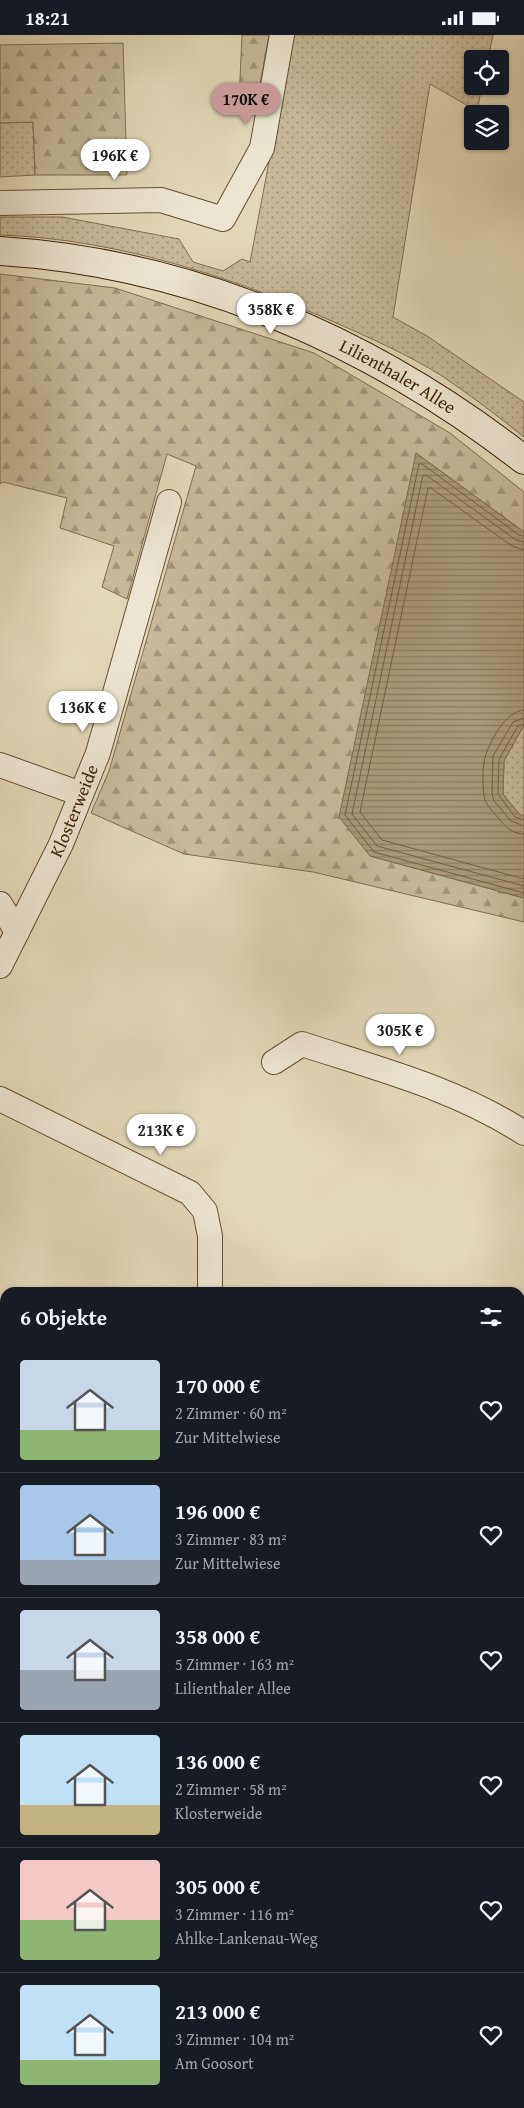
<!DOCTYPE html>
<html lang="de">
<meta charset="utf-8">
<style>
:root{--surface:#171b24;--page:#20242c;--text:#f1f3f6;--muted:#9ea1a6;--line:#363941;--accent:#c59692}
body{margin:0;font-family:"Gentium Book Plus",serif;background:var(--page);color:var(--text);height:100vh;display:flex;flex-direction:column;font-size:19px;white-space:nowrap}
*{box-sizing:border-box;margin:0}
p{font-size:16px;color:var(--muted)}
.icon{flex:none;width:28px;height:28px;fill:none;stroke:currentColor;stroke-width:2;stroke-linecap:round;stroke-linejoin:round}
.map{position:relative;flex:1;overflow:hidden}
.panel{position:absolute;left:0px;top:1252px;width:525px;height:821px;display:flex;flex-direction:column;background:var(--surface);border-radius:15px 15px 0 0;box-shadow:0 1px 4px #0004}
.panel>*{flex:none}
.fabs{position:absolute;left:464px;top:15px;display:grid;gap:10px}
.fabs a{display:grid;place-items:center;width:45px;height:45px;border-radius:5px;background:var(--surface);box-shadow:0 1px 4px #0004;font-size:25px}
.price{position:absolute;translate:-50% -42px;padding:0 11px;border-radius:18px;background:#fff;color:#222;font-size:16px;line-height:32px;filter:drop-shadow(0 1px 2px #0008)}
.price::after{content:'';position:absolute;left:50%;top:30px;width:15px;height:11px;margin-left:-8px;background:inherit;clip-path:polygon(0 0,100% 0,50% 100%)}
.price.active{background:var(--accent);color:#111}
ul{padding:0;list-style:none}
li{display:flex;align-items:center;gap:15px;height:125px;padding:0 20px}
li+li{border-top:1px solid var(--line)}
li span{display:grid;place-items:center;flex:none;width:140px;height:100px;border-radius:5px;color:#555}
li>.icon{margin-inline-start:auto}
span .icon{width:60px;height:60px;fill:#fffc;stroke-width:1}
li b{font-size:21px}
h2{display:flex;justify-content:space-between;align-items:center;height:60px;padding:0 20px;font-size:21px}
.status{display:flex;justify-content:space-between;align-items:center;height:35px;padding:0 25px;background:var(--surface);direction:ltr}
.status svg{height:14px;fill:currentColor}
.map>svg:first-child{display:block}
</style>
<div class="status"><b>18:21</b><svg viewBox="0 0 49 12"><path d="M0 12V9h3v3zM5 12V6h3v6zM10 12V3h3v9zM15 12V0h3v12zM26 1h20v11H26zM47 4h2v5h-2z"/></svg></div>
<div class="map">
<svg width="524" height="2073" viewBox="0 0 524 2073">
<defs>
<pattern id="grass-dots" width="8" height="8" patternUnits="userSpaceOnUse" patternTransform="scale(1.25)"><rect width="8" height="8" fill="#c5b999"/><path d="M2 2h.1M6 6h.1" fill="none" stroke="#a1967b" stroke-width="1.8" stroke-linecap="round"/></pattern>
<pattern id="forest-firs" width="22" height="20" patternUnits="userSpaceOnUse" patternTransform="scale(1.25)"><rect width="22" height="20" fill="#c5b999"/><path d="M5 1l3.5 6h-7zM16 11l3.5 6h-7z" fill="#a1967b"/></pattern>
<pattern id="water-rules" width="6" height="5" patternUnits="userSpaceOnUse" patternTransform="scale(1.25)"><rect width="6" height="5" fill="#aa9b7a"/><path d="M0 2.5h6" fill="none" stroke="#8c7e62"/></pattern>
</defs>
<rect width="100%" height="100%" fill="#e1d8b7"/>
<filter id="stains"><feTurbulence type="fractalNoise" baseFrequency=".004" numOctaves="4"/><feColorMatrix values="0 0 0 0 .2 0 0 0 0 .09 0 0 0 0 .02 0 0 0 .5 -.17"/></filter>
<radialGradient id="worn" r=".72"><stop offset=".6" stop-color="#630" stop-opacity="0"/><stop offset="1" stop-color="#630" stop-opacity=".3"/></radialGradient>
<g fill="url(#grass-dots)" stroke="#826e4f">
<path d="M 293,0 L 493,0 L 488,24 L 472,24 L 472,51 L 482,51 L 477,76 L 430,49 L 393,282 L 427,301 L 524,367 L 524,402 C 498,381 470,360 442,341 C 409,320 370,303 334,287 C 229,241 116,204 0,200 L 0,182 L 62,182 L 179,204 L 193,227 L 223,236 L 242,224 L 250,227 Z"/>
<polygon points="33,87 35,140 0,142 0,88"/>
<polygon points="524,690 524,781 519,779 503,759 504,726"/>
</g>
<g fill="url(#forest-firs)" stroke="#826e4f">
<polygon points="242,0 269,0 256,70 239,66"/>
<polygon points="123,8 127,140 35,140 33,87 0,88 0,10"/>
<polygon points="0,239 115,253 314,318 450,398 524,457 524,497 416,418 370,821 524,863 524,887 313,837 184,819 91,778 109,736 196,431 167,419 127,564 102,552 114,511 60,493 67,463 3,447 0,449"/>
</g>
<polygon fill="url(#water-rules)" stroke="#7f6b4b" points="416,418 524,497 524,690 504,726 503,759 519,779 524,781 524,863 370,821 339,782"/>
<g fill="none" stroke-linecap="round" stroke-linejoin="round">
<g stroke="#746040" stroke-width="1">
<polyline points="524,501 519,500 422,429 419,429 345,780 374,817 524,858"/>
<polyline points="524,507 516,505 426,440 423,440 352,779 377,811 524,851"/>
<polyline points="524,515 512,511 431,453 428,453 360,777 382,805 524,844"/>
<path d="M 524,675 C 506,676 492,703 486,719 C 482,730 482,754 485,765 C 488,772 494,778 499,784 C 506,792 512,799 524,799"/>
<polyline points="524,683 513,687 493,721 492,759 494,766 511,786 524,791"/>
<polyline points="524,689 518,691 499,724 498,759 515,782 524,785"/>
</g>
<defs>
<g id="minor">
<polyline points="0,168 161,165 223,184 262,113 282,0"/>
<polyline points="0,730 81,759"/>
<polyline points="0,869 17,897"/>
<path id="s1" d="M 0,931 L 61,809 L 98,718 L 169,467"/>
<path d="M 274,1027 L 302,1009 C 378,1034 457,1054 524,1098"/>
<polyline points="0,1064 190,1158 205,1176 210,1201 210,1258"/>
<polyline points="0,1489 4,1405"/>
<polyline points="0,1669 5,1669"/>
<polyline points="0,1854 5,1853"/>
<polyline points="520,2055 521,1716 524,1696"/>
<polyline points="210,2069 210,2073"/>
</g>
<g id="secondary">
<path id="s2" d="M 0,216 C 193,228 373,307 524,425"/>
</g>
</defs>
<use href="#minor" stroke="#675132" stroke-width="26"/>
<use href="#secondary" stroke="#3e2405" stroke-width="30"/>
<use href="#minor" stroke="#ece6d0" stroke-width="24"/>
<use href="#secondary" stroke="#ece6d0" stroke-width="28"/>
</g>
<g text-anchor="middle" stroke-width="5" stroke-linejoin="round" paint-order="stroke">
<g font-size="18" fill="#3e2405" stroke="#ece6d0">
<text dy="6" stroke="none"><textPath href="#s2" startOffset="421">Lilienthaler Allee</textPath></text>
<text dy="6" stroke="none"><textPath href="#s1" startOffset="172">Klosterweide</textPath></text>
</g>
</g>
<rect width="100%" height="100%" filter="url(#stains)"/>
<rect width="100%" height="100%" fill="url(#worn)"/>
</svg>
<div class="fabs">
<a><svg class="icon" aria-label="locate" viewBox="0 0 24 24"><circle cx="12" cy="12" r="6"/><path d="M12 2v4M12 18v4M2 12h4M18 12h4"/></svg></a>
<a><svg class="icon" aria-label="layers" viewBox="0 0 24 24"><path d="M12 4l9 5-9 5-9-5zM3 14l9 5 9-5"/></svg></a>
</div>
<b class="price active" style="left:246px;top:90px">170K €</b>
<b class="price" style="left:115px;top:146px">196K €</b>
<b class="price" style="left:271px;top:300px">358K €</b>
<b class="price" style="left:83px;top:698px">136K €</b>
<b class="price" style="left:400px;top:1021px">305K €</b>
<b class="price" style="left:161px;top:1121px">213K €</b>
<section class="panel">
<h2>6 Objekte<svg class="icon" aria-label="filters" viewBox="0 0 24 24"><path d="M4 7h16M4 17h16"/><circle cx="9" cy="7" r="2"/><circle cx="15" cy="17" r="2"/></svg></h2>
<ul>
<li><span style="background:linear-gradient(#c9d6e8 70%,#8fb573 0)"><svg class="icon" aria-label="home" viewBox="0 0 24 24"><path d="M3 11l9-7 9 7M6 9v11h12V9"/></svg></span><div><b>170 000 €</b><p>2 Zimmer · 60 m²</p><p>Zur Mittelwiese</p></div><svg class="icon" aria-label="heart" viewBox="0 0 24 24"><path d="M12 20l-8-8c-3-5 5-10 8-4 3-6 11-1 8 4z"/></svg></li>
<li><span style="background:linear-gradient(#a9c7e8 75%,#9aa5b1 0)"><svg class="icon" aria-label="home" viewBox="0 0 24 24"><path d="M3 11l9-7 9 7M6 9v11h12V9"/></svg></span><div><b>196 000 €</b><p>3 Zimmer · 83 m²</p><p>Zur Mittelwiese</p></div><svg class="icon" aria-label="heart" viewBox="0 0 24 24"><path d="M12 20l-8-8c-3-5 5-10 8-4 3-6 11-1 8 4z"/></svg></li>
<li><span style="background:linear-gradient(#c9d6e8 60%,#9aa5b1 0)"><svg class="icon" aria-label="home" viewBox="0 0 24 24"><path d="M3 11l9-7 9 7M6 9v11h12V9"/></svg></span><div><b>358 000 €</b><p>5 Zimmer · 163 m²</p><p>Lilienthaler Allee</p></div><svg class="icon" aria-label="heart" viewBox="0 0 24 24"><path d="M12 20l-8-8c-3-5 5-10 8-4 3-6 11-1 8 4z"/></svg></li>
<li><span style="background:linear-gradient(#bfe0f5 70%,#c2b280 0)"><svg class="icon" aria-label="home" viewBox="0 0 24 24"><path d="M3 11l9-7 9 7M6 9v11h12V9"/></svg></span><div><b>136 000 €</b><p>2 Zimmer · 58 m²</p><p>Klosterweide</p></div><svg class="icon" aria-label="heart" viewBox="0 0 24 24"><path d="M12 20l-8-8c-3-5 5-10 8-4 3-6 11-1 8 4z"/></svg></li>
<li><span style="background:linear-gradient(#f6c9c9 60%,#8fb573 0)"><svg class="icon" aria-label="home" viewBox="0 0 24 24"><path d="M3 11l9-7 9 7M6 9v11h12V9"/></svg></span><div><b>305 000 €</b><p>3 Zimmer · 116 m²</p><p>Ahlke-Lankenau-Weg</p></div><svg class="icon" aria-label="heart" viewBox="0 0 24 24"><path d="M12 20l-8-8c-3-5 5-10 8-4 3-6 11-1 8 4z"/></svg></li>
<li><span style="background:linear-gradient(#bfe0f5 75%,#8fb573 0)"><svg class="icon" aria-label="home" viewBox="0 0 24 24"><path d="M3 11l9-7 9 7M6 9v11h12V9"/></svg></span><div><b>213 000 €</b><p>3 Zimmer · 104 m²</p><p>Am Goosort</p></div><svg class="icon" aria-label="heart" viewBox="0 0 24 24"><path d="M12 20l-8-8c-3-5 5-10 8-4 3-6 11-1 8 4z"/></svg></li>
</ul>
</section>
</div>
